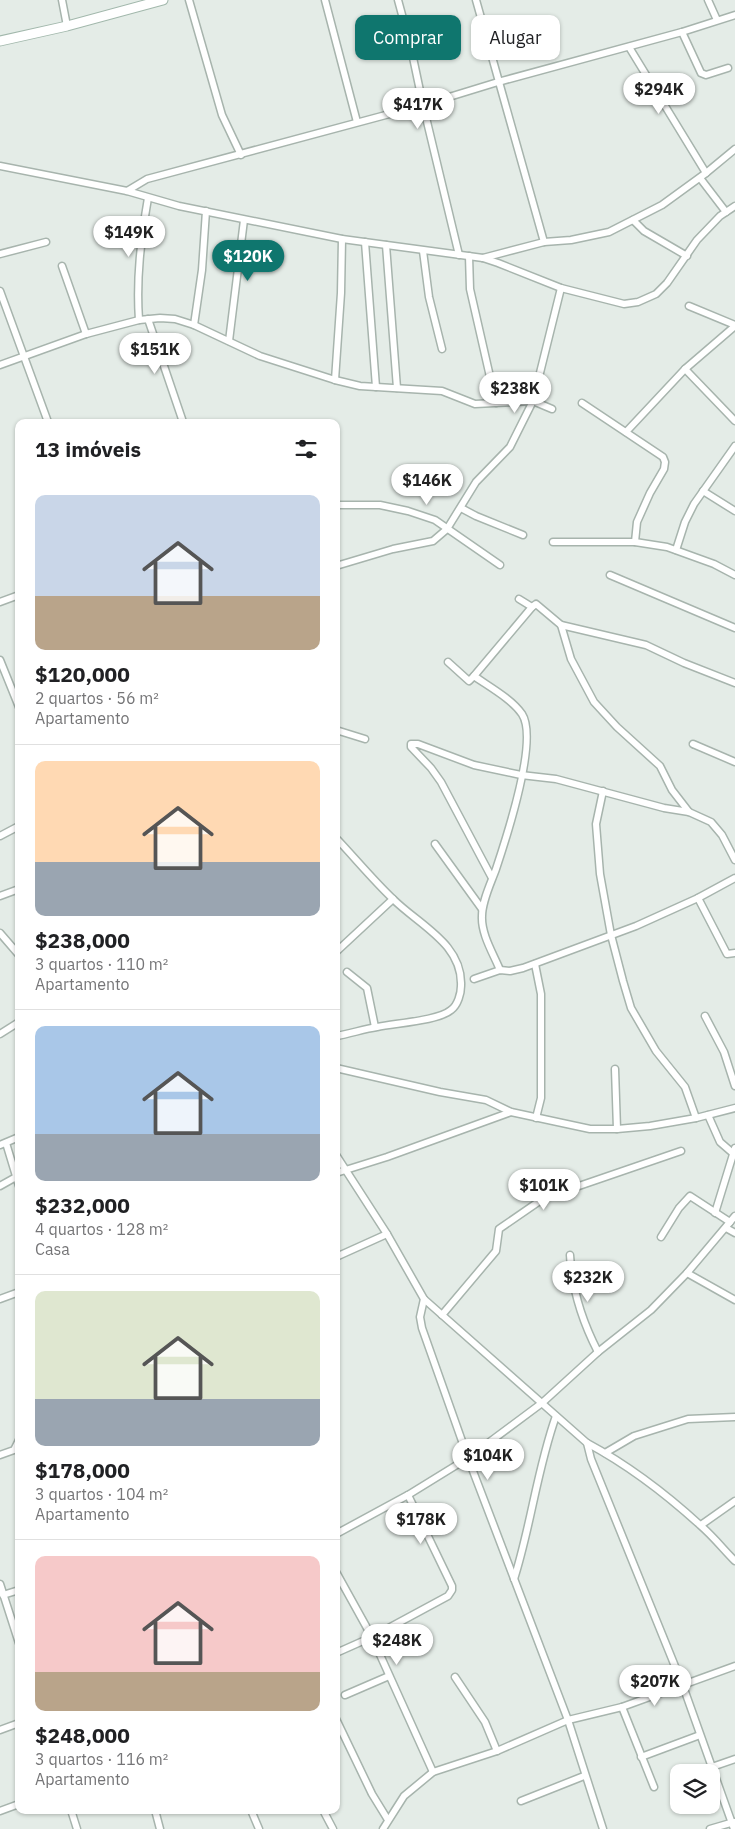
<!DOCTYPE html>
<html lang="pt">
<meta charset="utf-8">
<style>
:root{--surface:#fff;--page:#f2f2f2;--text:#202124;--muted:#757577;--line:#e0e0e0;--accent:#0f766e}
body{margin:0;font-family:"IBM Plex Sans",sans-serif;background:var(--page);color:var(--text);height:100vh;display:flex;flex-direction:column;font-size:19px;white-space:nowrap}
*{box-sizing:border-box;margin:0}
p{font-size:16px;color:var(--muted)}
.icon{flex:none;width:28px;height:28px;fill:none;stroke:currentColor;stroke-width:2;stroke-linecap:round;stroke-linejoin:round}
.map{position:relative;flex:1;overflow:hidden}
.side{position:absolute;left:15px;top:419px;width:325px;height:1395px;display:flex;flex-direction:column;background:var(--surface);border-radius:10px;box-shadow:0 1px 4px #0004}
.side>*{flex:none}
.hud{position:absolute;left:355px;top:15px;width:305px;height:45px;display:flex;gap:10px}
.tools{position:absolute;left:670px;top:1764px;display:grid;gap:10px}
.tools a{display:grid;place-items:center;width:50px;height:50px;border-radius:10px;background:var(--surface);box-shadow:0 1px 4px #0004;font-size:25px}
.price{position:absolute;translate:-50% -42px;padding:0 11px;border-radius:18px;background:#fff;color:#222;font-size:16px;line-height:32px;filter:drop-shadow(0 1px 2px #0008)}
.price::after{content:'';position:absolute;left:50%;top:30px;width:15px;height:11px;margin-left:-8px;background:inherit;clip-path:polygon(0 0,100% 0,50% 100%)}
.price.current{background:var(--accent);color:#fff}
ul{padding:0;list-style:none}
li{display:grid;align-content:center;gap:10px;height:265px;padding:0 20px}
li+li{border-top:1px solid var(--line)}
li span{display:grid;place-items:center;height:155px;border-radius:10px;color:#555}
li>.icon{margin-inline-start:auto}
span .icon{width:90px;height:90px;fill:#fffc;stroke-width:1}
li b{font-size:21px}
h2{display:flex;justify-content:space-between;align-items:center;height:60px;padding:0 20px;font-size:21px}
.tag{padding:0 18px;border-radius:10px;background:var(--surface);box-shadow:0 1px 4px #0004;font-size:18px;line-height:45px}
.tag.current{background:var(--accent);color:#fff}
.map>svg:first-child{display:block}
</style>
<div class="map">
<svg width="735" height="1829" viewBox="0 0 735 1829">
<rect width="100%" height="100%" fill="#e4ece7"/>
<g fill="none" stroke-linecap="round" stroke-linejoin="round">
<defs>
<g id="street">
<polyline points="62,0 67,26"/>
<polyline points="189,0 222,115 241,155"/>
<polyline points="325,0 357,122"/>
<polyline points="398,0 411,48 423,105 459,255"/>
<polyline points="476,0 544,242"/>
<polyline points="708,0 717,20"/>
<polyline points="682,32 701,73 706,75 728,68"/>
<polyline points="629,47 706,173"/>
<polyline points="0,166 127,191 179,206 342,239 483,258 498,263 561,288 624,304 638,302 656,294 667,283 697,240 720,216 735,206"/>
<polyline points="700,178 726,212"/>
<polyline points="127,191 147,179 423,105 498,82 682,32 735,15"/>
<polyline points="633,220 644,231 687,256"/>
<polyline points="365,242 376,387"/>
<polyline points="386,245 397,388"/>
<polyline points="423,251 429,297 442,349"/>
<polyline points="0,254 46,242"/>
<polyline points="469,256 470,289 496,403"/>
<polyline points="483,258 544,242 571,240 609,232 662,205 706,173 735,149"/>
<polyline points="62,266 86,334"/>
<polyline points="0,291 48,422"/>
<polyline points="689,306 735,325"/>
<polyline points="148,319 183,422"/>
<path d="M 139,320 C 136,278 141,239 148,198"/>
<polyline points="194,325 202,270 206,211"/>
<polyline points="229,341 244,220"/>
<polyline points="0,365 86,334 139,320 160,318 175,319 194,325 260,356 335,380 360,386 442,391 475,404 533,401 552,409"/>
<polyline points="685,369 735,421"/>
<polyline points="335,380 341,293 342,239"/>
<polyline points="582,403 663,457 665,462 664,469 650,493 637,522 635,542"/>
<polyline points="626,432 685,369 735,326"/>
<polyline points="703,491 735,511"/>
<polyline points="336,505 380,505 408,511 435,520 500,565"/>
<polyline points="461,508 476,516 523,535"/>
<polyline points="553,542 635,542 667,547 714,564 735,575"/>
<polyline points="676,550 685,522 694,504 735,446"/>
<polyline points="336,566 393,549 433,541 447,529 476,482 510,447 533,401 561,288"/>
<polyline points="610,575 735,628"/>
<polyline points="519,599 532,607 536,604 561,625 646,645 684,663 735,683"/>
<polyline points="0,602 19,595"/>
<polyline points="561,625 571,659 594,702 617,727 660,766 672,790 689,812"/>
<polyline points="0,660 19,707"/>
<polyline points="448,662 469,681 474,676"/>
<polyline points="336,730 365,739"/>
<polyline points="693,744 735,762"/>
<polyline points="603,791 596,824 600,874 611,935 623,981 631,1008 656,1051 685,1087 696,1118"/>
<polyline points="0,836 19,826"/>
<path d="M 336,838 C 355,858 373,880 393,899 C 419,925 463,944 461,986 C 461,993 458,1005 451,1010 C 438,1021 395,1023 377,1027 C 363,1029 350,1034 336,1036"/>
<polyline points="435,844 482,909"/>
<polyline points="492,878 441,782 431,768 411,747 411,744 418,744 474,765 521,775 556,779 664,808 689,812 711,822 722,835 735,860"/>
<polyline points="0,896 19,889"/>
<polyline points="698,898 727,954 735,953"/>
<polyline points="0,933 19,955"/>
<polyline points="336,952 393,899"/>
<polyline points="535,964 541,994 541,1098 536,1118"/>
<path d="M 500,970 C 493,953 481,934 482,916 C 482,901 491,883 496,869 C 506,839 539,740 522,714 C 512,699 488,686 474,676 L 532,607"/>
<polyline points="347,972 367,988 375,1027"/>
<polyline points="474,979 500,970 510,971 523,968 636,926 698,898 735,878"/>
<polyline points="705,1016 724,1052 735,1086"/>
<polyline points="0,1034 19,1022"/>
<polyline points="336,1068 440,1092 486,1100 511,1112 590,1129 617,1129 650,1126 696,1118 735,1108"/>
<polyline points="615,1069 617,1129"/>
<polyline points="708,1115 720,1142 735,1155"/>
<polyline points="6,1143 19,1186"/>
<polyline points="0,1145 19,1137"/>
<polyline points="336,1155 387,1234 424,1299 420,1317 422,1328 468,1458 568,1720 603,1829"/>
<polyline points="336,1173 387,1157 511,1112"/>
<polyline points="0,1186 16,1177"/>
<polyline points="715,1213 735,1148"/>
<polyline points="726,1228 735,1233"/>
<polyline points="661,1237 679,1208 690,1196 730,1222"/>
<path d="M 570,1255 C 572,1291 582,1321 598,1352"/>
<polyline points="336,1257 387,1234"/>
<polyline points="687,1273 735,1300"/>
<polyline points="0,1299 19,1292"/>
<path d="M 424,1299 L 587,1443 C 628,1465 666,1494 700,1525 C 713,1536 723,1549 735,1561"/>
<polyline points="442,1315 496,1251 499,1229 544,1198 681,1151"/>
<polyline points="587,1443 591,1459 683,1686 734,1829"/>
<polyline points="605,1453 634,1436 688,1419 735,1417"/>
<polyline points="0,1455 14,1450 19,1440"/>
<polyline points="701,1525 735,1501"/>
<polyline points="336,1534 408,1495 468,1458 542,1403 598,1352 651,1310 687,1273 735,1216"/>
<polyline points="336,1572 372,1637 433,1772"/>
<path d="M 514,1579 C 531,1526 537,1469 556,1416"/>
<polyline points="0,1584 19,1643"/>
<polyline points="3,1595 19,1590"/>
<polyline points="336,1653 372,1637 448,1596 452,1590 452,1586 408,1495"/>
<polyline points="455,1677 485,1722 497,1751"/>
<polyline points="345,1695 389,1676"/>
<polyline points="622,1707 654,1787"/>
<polyline points="336,1719 372,1794 388,1820"/>
<polyline points="0,1730 19,1723"/>
<polyline points="641,1757 700,1735"/>
<polyline points="712,1767 735,1759"/>
<polyline points="521,1801 584,1776"/>
<polyline points="71,1810 77,1829"/>
<polyline points="155,1810 160,1829"/>
<polyline points="251,1810 259,1829"/>
<polyline points="323,1810 333,1829"/>
<polyline points="0,1811 19,1804"/>
<polyline points="383,1829 404,1796 433,1772 497,1751 568,1720 622,1707 735,1666"/>
<polyline points="710,1829 734,1822"/>
</g>
<polyline id="secondary" points="0,41 67,26 163,0"/>
</defs>
<use href="#street" stroke="#a7b4ad" stroke-width="9"/>
<use href="#secondary" stroke="#a2b8ac" stroke-width="11"/>
<use href="#street" stroke="#fff" stroke-width="6"/>
<use href="#secondary" stroke="#fff" stroke-width="9"/>
</g>
</svg>
<div class="tools">
<a><svg class="icon" aria-label="layers" viewBox="0 0 24 24"><path d="M12 4l9 5-9 5-9-5zM3 14l9 5 9-5"/></svg></a>
</div>
<b class="price" style="left:659px;top:115px">$294K</b>
<b class="price" style="left:418px;top:130px">$417K</b>
<b class="price" style="left:129px;top:258px">$149K</b>
<b class="price current" style="left:248px;top:282px">$120K</b>
<b class="price" style="left:155px;top:375px">$151K</b>
<b class="price" style="left:515px;top:414px">$238K</b>
<b class="price" style="left:427px;top:506px">$146K</b>
<b class="price" style="left:544px;top:1211px">$101K</b>
<b class="price" style="left:588px;top:1303px">$232K</b>
<b class="price" style="left:488px;top:1481px">$104K</b>
<b class="price" style="left:421px;top:1545px">$178K</b>
<b class="price" style="left:397px;top:1666px">$248K</b>
<b class="price" style="left:655px;top:1707px">$207K</b>
<div class="hud">
<a class="tag current">Comprar</a>
<a class="tag">Alugar</a>
</div>
<section class="side">
<h2>13 imóveis<svg class="icon" aria-label="filters" viewBox="0 0 24 24"><path d="M4 7h16M4 17h16"/><circle cx="9" cy="7" r="2"/><circle cx="15" cy="17" r="2"/></svg></h2>
<ul>
<li><span style="background:linear-gradient(#c9d6e8 65%,#b9a48a 0)"><svg class="icon" aria-label="home" viewBox="0 0 24 24"><path d="M3 11l9-7 9 7M6 9v11h12V9"/></svg></span><div><b>$120,000</b><p>2 quartos · 56 m²</p><p>Apartamento</p></div></li>
<li><span style="background:linear-gradient(#ffd9b3 65%,#9aa5b1 0)"><svg class="icon" aria-label="home" viewBox="0 0 24 24"><path d="M3 11l9-7 9 7M6 9v11h12V9"/></svg></span><div><b>$238,000</b><p>3 quartos · 110 m²</p><p>Apartamento</p></div></li>
<li><span style="background:linear-gradient(#a9c7e8 70%,#9aa5b1 0)"><svg class="icon" aria-label="home" viewBox="0 0 24 24"><path d="M3 11l9-7 9 7M6 9v11h12V9"/></svg></span><div><b>$232,000</b><p>4 quartos · 128 m²</p><p>Casa</p></div></li>
<li><span style="background:linear-gradient(#dfe7d0 70%,#9aa5b1 0)"><svg class="icon" aria-label="home" viewBox="0 0 24 24"><path d="M3 11l9-7 9 7M6 9v11h12V9"/></svg></span><div><b>$178,000</b><p>3 quartos · 104 m²</p><p>Apartamento</p></div></li>
<li><span style="background:linear-gradient(#f6c9c9 75%,#b9a48a 0)"><svg class="icon" aria-label="home" viewBox="0 0 24 24"><path d="M3 11l9-7 9 7M6 9v11h12V9"/></svg></span><div><b>$248,000</b><p>3 quartos · 116 m²</p><p>Apartamento</p></div></li>
</ul>
</section>
</div>
